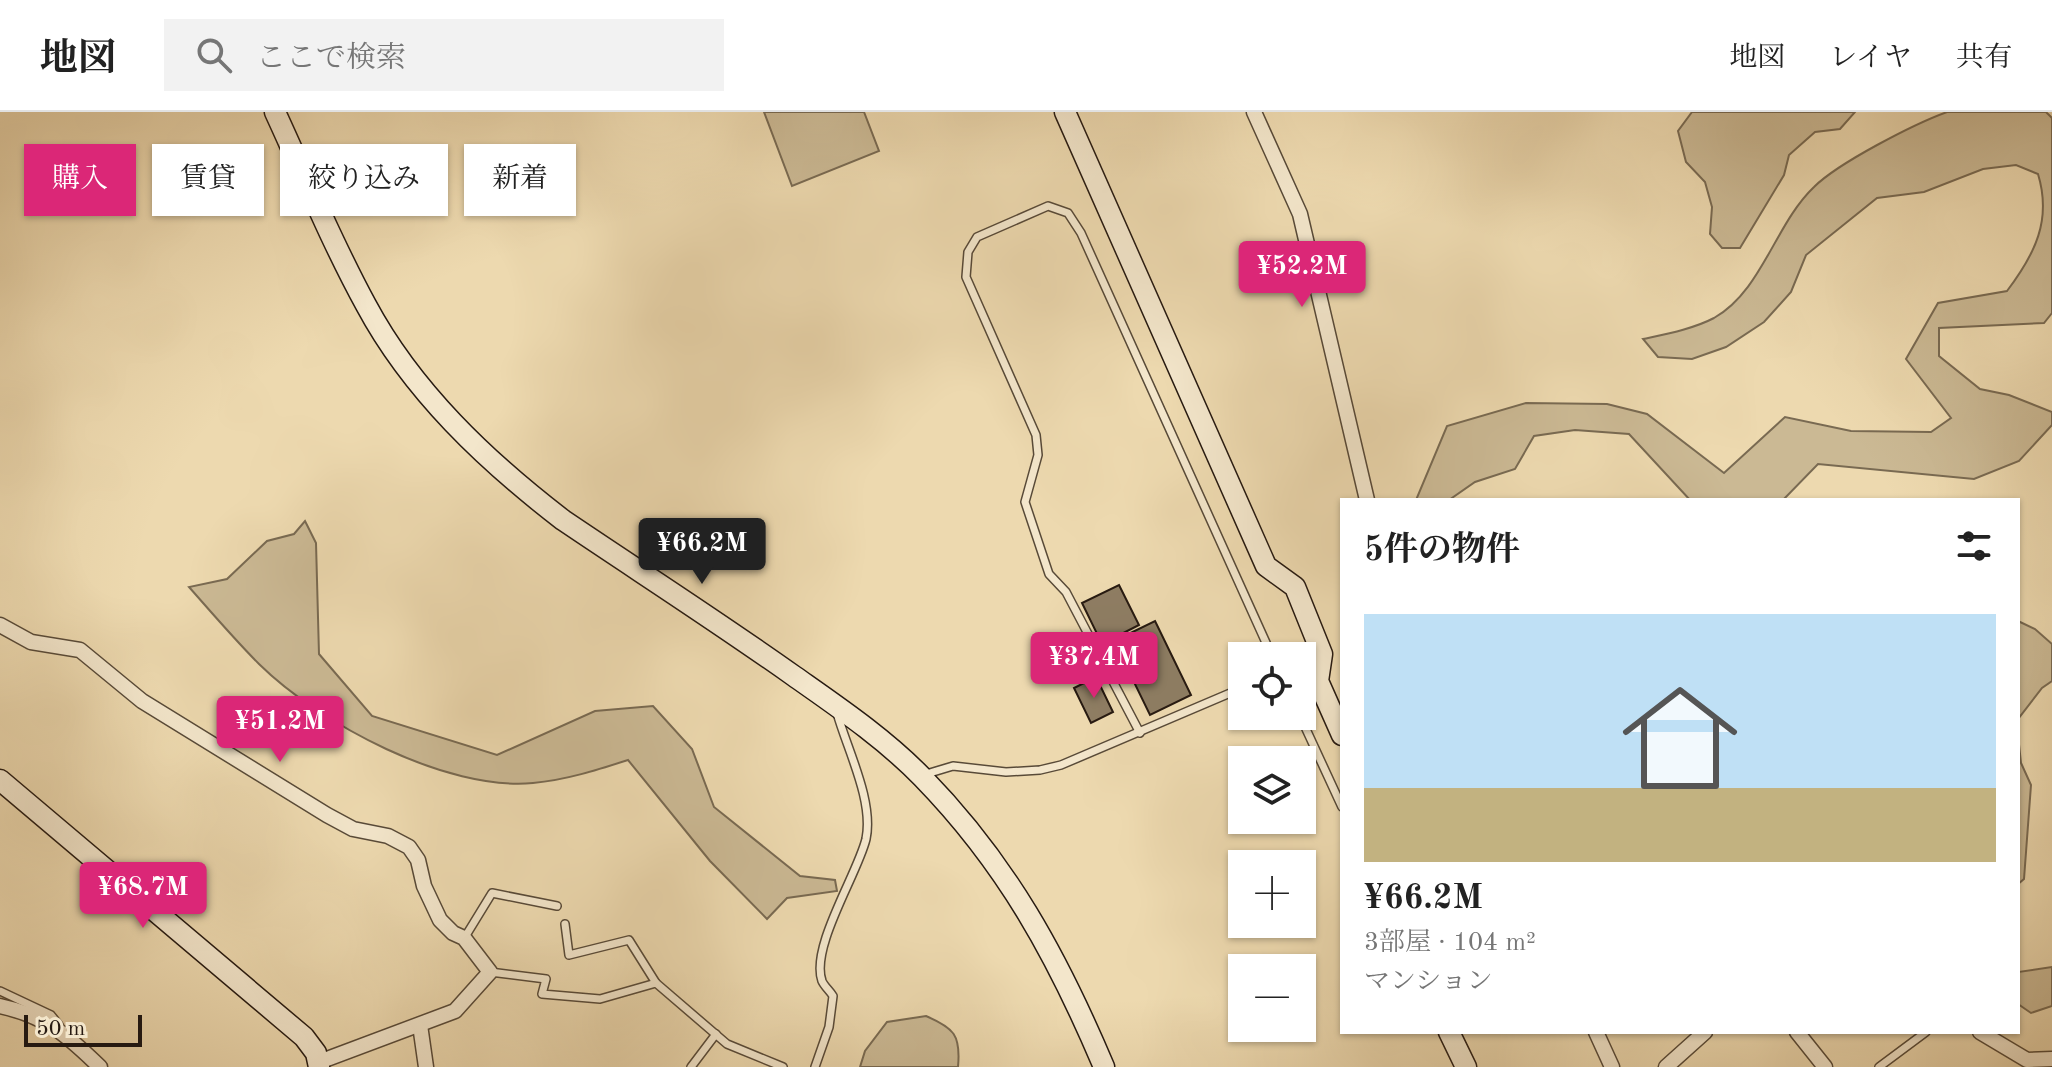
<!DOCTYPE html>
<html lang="ja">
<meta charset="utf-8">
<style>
:root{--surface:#fff;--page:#f2f2f2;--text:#222;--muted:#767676;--line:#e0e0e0;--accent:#db2777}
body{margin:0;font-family:"Old Standard TT","Noto Serif JP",serif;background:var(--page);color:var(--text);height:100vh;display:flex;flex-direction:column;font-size:30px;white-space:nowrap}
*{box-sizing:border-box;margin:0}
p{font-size:26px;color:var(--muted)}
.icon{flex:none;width:44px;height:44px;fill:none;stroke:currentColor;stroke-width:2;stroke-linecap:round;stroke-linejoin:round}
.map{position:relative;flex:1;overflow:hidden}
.drawer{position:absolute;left:1340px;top:386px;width:680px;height:536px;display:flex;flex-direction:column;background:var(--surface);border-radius:0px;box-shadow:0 2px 6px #0004}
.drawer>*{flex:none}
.hud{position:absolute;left:24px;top:32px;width:760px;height:72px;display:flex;gap:16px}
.tools{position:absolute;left:1228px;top:530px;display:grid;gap:16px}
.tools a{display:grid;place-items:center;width:88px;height:88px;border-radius:0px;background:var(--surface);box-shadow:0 2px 6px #0004;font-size:40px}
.scale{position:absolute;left:24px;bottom:20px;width:118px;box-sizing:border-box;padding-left:8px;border:4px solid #271a11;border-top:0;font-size:22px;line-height:28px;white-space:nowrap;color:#271a11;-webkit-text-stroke:6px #f3e6cb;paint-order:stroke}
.price{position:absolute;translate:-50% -68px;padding:0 18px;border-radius:8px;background:var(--accent);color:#fff;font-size:26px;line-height:52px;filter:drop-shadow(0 2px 4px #0008)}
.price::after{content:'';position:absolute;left:50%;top:48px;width:24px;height:18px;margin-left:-12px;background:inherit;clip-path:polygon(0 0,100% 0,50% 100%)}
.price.current{background:#222;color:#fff}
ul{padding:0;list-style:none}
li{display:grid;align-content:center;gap:16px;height:424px;padding:0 24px}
li span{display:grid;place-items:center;height:248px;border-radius:0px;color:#555}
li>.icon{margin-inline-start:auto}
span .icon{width:144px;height:144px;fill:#fffc;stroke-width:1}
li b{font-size:34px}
h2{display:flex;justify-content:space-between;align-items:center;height:96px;padding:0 24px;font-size:34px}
.chip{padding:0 28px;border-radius:0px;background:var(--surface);box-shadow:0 2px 6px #0004;font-size:28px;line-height:72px}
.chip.current{background:var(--accent);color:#fff}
header{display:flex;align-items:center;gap:48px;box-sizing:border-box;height:112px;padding:0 40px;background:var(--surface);border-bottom:2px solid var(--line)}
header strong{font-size:38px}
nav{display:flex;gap:44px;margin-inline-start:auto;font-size:28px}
.search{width:560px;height:72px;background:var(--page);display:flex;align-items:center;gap:20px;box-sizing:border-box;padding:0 28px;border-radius:0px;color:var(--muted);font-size:30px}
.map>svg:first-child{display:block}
</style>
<header>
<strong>地図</strong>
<div class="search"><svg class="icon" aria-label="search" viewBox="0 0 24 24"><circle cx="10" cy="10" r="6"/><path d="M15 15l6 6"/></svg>ここで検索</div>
<nav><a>地図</a><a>レイヤ</a><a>共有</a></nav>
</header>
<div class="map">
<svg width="2052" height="955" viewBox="0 0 2052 955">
<rect width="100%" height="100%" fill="#edd9af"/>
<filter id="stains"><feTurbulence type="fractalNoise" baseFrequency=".0025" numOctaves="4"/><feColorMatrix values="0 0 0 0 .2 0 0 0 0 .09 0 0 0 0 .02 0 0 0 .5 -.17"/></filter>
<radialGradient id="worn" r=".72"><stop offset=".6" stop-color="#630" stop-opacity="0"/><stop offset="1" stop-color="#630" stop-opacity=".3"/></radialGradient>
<g fill="#cbb994" stroke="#796a52" stroke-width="2">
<polygon points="764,0 864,0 879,39 792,74"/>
<polygon points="1692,0 1855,0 1840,17 1815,20 1789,43 1784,63 1740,136 1722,136 1710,122 1712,95 1705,70 1686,50 1678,19"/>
<path d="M 1947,0 L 2046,0 L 2052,6 L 2052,201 L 2044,211 L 1939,216 L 1939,244 L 1980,277 L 2009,283 L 2052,300 L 2052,313 L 2019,349 L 1974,367 L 1818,352 L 1783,388 L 1690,388 L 1629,322 L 1575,318 L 1534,324 L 1515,357 L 1475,370 L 1449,388 L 1416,388 L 1447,314 L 1526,291 L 1607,292 L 1647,302 L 1724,361 L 1785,305 L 1851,319 L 1931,320 L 1951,306 L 1906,247 L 1938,191 L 2007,179 C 2035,142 2052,108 2038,62 L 2016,53 L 1983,57 L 1924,80 L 1877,86 L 1806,143 L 1791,180 L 1764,210 L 1726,235 L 1692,247 L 1658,245 L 1643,227 C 1666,222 1693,217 1714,206 C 1762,179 1775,112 1814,75 C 1838,51 1914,12 1947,0 Z"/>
<path d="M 305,409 L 316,431 L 319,542 L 372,604 L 497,643 L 595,599 L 653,594 L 692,637 L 714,695 L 800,764 L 835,768 L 837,779 L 787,786 L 767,807 L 710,749 L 628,648 C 597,658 566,668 533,671 C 446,679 320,612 259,552 C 235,528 212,501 189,475 L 227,467 L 267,429 L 294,422 Z"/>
<polygon points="2018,509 2035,517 2052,532 2052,569 2042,576 2018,607"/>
<polygon points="2018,623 2021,651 2031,673 2024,767 2018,772"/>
<polygon points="2052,855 2052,894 2031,901 2018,892 2018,860"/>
<path d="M 926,904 C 954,916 961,923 958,955 L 860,955 L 865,939 L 887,910 Z"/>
</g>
<g fill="#8e7d63" stroke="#271a11" stroke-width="2">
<polygon points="1119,473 1139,513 1102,532 1082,491"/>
<polygon points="1155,509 1191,583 1150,603 1114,529"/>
<polygon points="1096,565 1113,600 1091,611 1074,576"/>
</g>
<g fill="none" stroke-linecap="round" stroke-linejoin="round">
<defs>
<g id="lane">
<polyline points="1300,604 1342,695"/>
<polyline points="1140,621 1066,480 1049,462 1025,390 1038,343 1036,323 966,165 968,140 977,125 1048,94 1068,101 1081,121 1272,544"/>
<polyline points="923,663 953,654 1006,660 1040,658 1061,653 1242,576"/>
<polyline points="565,812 569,843 629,828 656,871"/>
<polyline points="465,825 492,781 557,794"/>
<polyline points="490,860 546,867 542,882 600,887 656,871 727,932 783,955"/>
<polyline points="0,879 51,903 59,913"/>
<polyline points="691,955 716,922"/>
<path d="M 815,955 L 829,915 L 833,884 C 830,879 824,874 822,869 C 810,835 858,761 866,727 C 874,689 847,637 837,601"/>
<polyline points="1879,955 1926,920"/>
</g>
<g id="street">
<polyline points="1254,0 1300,102 1367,388"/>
<polyline points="0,513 31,530 80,538 142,589 327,703 353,717 388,724 409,735 418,748 424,774 440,808 453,821 464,826 490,860 455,899 319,950"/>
<path d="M 0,894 C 46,904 67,923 100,955"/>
<polyline points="420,913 426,955"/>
<polyline points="1596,920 1612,955"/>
<polyline points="1797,920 1825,955"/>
<polyline points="1980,920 2027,948 2052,947"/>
<polyline points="1666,955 1705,920"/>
</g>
<g id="secondary">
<path d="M 275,0 C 305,65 332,131 366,193 C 412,279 486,349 563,408 C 640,460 718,510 794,564 C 838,595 884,626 922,665 C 1007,752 1057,844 1104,955"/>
<polyline points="1065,0 1266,454 1295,475 1322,542 1318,569 1342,623"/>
<polyline points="0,668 304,925 316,941 319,955"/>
<polyline points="1449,920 1466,955"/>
</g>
</defs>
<use href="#lane" stroke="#584a38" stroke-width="10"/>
<use href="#street" stroke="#584a38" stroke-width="17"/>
<use href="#secondary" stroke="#271a11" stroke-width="23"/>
<use href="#lane" stroke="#f3e6cb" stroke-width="7"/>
<use href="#street" stroke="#f3e6cb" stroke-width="14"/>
<use href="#secondary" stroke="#f3e6cb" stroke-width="20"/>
</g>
<rect width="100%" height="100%" filter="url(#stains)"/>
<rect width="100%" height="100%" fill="url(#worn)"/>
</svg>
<div class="tools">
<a><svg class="icon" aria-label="locate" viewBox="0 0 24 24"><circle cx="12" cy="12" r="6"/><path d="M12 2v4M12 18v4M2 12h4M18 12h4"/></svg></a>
<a><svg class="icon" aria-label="layers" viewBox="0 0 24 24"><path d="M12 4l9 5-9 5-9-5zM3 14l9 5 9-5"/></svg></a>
<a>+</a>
<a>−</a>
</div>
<div class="scale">50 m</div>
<b class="price" style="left:1302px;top:197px">¥52.2M</b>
<b class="price current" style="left:702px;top:474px">¥66.2M</b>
<b class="price" style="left:1094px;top:588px">¥37.4M</b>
<b class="price" style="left:280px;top:652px">¥51.2M</b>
<b class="price" style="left:143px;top:818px">¥68.7M</b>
<div class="hud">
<a class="chip current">購入</a>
<a class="chip">賃貸</a>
<a class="chip">絞り込み</a>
<a class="chip">新着</a>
</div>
<section class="drawer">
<h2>5件の物件<svg class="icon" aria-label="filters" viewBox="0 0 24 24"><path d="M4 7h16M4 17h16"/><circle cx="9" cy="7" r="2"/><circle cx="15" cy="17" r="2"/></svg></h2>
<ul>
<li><span style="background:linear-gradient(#bfe0f5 70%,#c2b280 0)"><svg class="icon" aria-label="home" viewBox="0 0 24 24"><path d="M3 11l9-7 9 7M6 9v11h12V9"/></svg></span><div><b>¥66.2M</b><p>3部屋 · 104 m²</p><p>マンション</p></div></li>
</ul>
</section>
</div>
